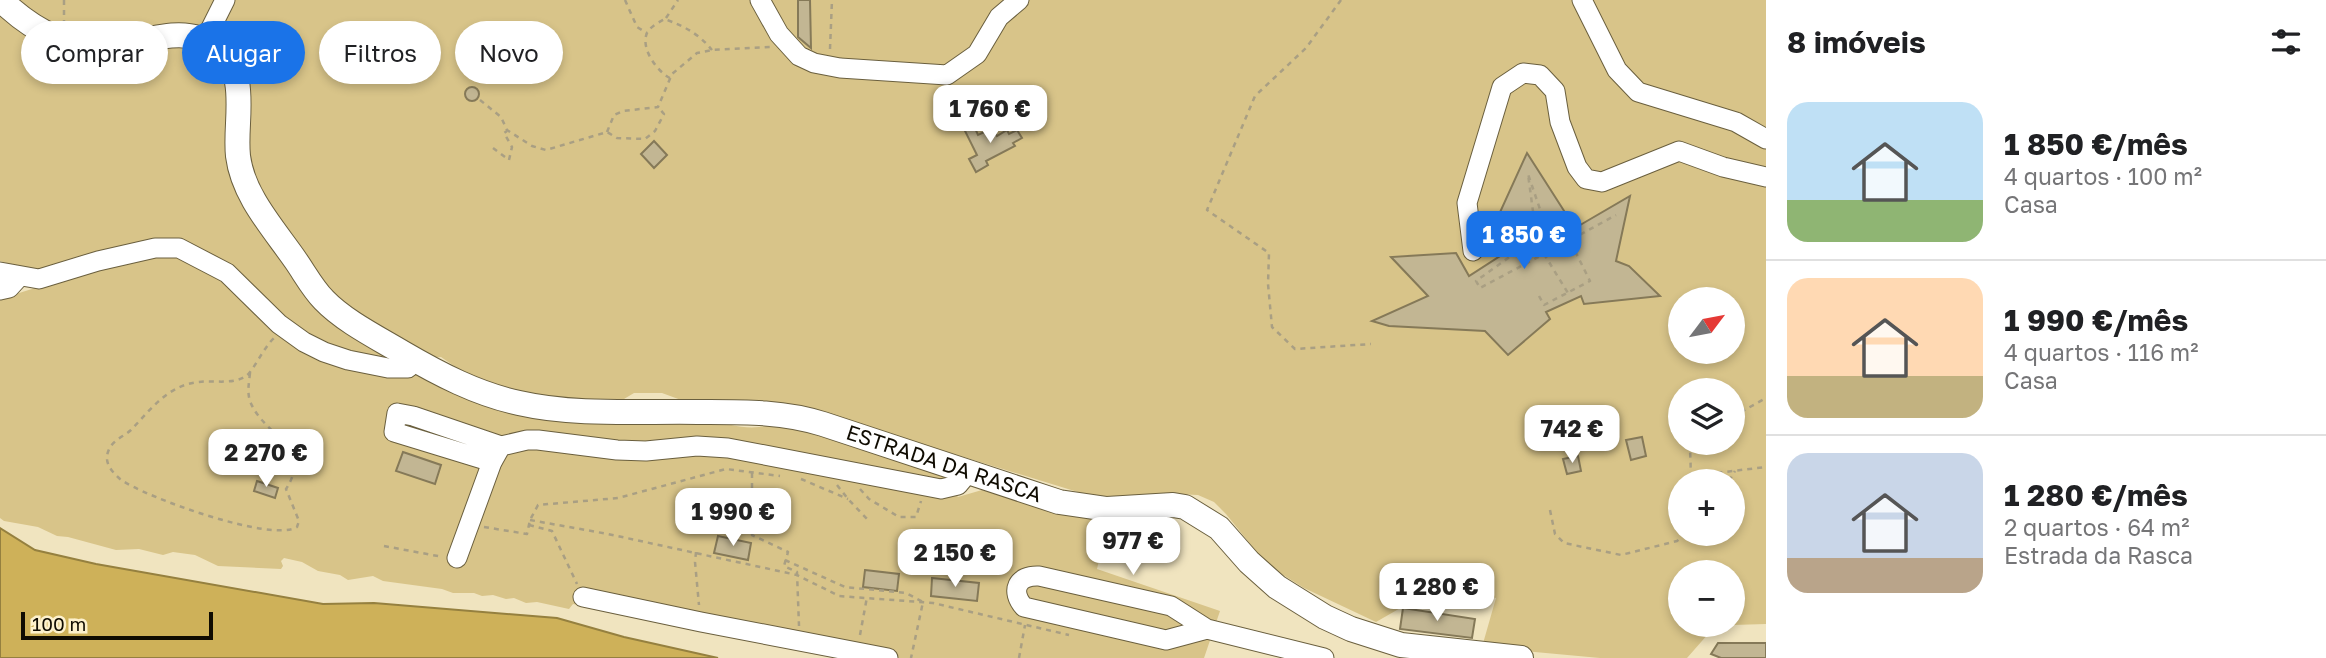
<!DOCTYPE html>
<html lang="pt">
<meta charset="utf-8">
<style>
:root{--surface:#fff;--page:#f6f6f6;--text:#202124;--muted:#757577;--line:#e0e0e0;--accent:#1a73e8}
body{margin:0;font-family:"Golos Text",sans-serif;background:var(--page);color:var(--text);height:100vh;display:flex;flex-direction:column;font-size:26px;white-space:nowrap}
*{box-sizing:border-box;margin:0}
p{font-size:23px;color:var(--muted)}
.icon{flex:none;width:38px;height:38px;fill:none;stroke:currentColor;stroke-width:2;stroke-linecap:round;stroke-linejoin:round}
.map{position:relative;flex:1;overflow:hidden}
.drawer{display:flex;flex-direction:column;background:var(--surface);width:560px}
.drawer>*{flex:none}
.banner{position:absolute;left:21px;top:21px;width:665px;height:63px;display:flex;gap:14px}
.needle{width:46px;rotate:58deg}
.tools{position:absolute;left:1668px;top:287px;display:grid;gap:14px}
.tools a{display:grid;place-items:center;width:77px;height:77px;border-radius:50%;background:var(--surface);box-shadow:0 4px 10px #0003;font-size:35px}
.scale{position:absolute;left:21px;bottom:18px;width:192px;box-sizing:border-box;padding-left:7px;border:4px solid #100c02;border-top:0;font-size:19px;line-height:24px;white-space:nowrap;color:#100c02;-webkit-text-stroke:5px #fdf1cc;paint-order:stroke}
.price{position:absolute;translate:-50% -60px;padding:0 16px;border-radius:14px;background:#fff;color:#222;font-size:23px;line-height:46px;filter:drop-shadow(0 2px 4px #0008)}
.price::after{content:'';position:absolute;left:50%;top:42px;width:21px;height:16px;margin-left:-10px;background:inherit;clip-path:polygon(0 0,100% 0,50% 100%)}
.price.selected{background:var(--accent);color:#fff}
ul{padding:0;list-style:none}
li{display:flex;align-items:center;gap:21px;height:175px;padding:0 21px}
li+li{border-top:2px solid var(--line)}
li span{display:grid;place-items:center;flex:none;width:196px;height:140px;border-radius:21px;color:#555}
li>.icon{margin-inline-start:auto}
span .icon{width:84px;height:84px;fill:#fffc;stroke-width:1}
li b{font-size:30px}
h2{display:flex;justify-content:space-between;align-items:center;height:84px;padding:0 21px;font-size:30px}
.tag{padding:0 24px;border-radius:32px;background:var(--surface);box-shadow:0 4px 10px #0003;font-size:24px;line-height:63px}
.tag.selected{background:var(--accent);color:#fff}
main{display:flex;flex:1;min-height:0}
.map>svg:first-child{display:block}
</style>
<main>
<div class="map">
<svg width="1766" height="658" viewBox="0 0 1766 658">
<rect width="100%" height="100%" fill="#f0e4bf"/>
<path fill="#d8c489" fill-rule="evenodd" d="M 0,0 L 1766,0 L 1766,624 L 1733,625 L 1732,572 L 1680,572 L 1680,625 L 1726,625 L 1716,625 L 1687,658 L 1600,658 L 1482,647 L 1496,598 L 1437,587 L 1376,622 L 1304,588 L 1280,573 L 1259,555 L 1226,514 L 1214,502 L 1198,495 L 1175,494 L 1094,497 L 824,414 L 681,400 L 662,393 L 634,393 L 619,402 L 520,396 L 476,381 L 441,357 L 394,361 L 392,374 L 426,375 L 502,407 L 712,420 C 727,424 743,429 759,427 C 771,426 774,422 787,424 L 942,475 L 958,497 L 982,490 L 1044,509 L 1108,522 L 1097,569 L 1220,611 L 1204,658 L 838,658 L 573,604 L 569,609 L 537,602 L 526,603 L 514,598 L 506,599 L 493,595 L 482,596 L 474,593 L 453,593 L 442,589 L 383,581 L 373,576 L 348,580 L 340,575 L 318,571 L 302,562 L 284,558 L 281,561 L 283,566 L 281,569 L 218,566 L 195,555 L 173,552 L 163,555 L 139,549 L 116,550 L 68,537 L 57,536 L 38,527 L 4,521 L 0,518 L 0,299 L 35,288 L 27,269 L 0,261 ZM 1680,299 L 1732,299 L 1732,352 L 1680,352 ZM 1680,390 L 1732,390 L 1732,443 L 1680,443 ZM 1680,481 L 1732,481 L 1732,534 L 1680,534 Z"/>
<polygon fill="#ceb159" stroke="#95803f" stroke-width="2" points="0,528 35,550 96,564 323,604 374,603 557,618 624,637 718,658 0,658"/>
<g fill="#c2b693" stroke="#857958" stroke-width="2">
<polygon points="798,0 810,0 811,48 798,37"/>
<circle cx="472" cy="94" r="7"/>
<polygon points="974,126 978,135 993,128 997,136 1007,130 1009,134 1017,130 1022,138 1013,143 1015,146 986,161 988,165 976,172 969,159 977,155 965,131"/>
<polygon points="654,141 667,155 654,168 641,154"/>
<polygon points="1527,153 1575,228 1630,196 1616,261 1629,266 1660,296 1584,304 1581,296 1546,312 1550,319 1508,355 1485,331 1389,326 1372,321 1428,296 1391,257 1456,253 1469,276 1553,222 1501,235 1496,221"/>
<polygon points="1642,437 1646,456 1631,460 1626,440"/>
<polygon points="403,452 441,465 435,484 396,471"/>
<polygon points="1578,456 1581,471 1567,474 1563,459"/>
<polygon points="257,481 278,488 275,498 254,491"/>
<polygon points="718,536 751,543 748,560 714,553"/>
<polygon points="865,570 899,574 897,591 863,587"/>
<polygon points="932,578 979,583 977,601 931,596"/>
<polygon points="1403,608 1475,619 1472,638 1400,629"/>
<polygon points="1718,643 1766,643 1766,658 1721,658 1711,654"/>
</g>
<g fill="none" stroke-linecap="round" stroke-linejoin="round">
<defs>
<g id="minor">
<polyline points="760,0 779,34 799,56 814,63 840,68 947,75 977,54 999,17 1019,0"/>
<polyline points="1582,0 1617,70 1638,92 1736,122 1766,139"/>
<polyline points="205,40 225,0"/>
<polyline points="1473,251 1467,203 1502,87 1523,73 1540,75 1555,91 1560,122 1577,167 1586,179 1602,182 1679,151 1723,167 1766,177"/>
<polyline points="0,272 39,279 98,261 155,248 179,248 227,273 279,324 304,342 324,352 348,360 388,368 408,368 416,360"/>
<polyline points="0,290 9,288 19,277"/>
<polyline points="492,462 394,432 397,413 413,416 501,446"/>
<polyline points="457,558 492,462 501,446 527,440 538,440 617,450 646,451 697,446 728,448 941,489 958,485 968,473"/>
<polyline points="583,597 701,622 888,658"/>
<path d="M 1207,629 L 1166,640 L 1024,607 C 1010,591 1017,575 1039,576 L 1171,606 L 1207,629 L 1324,658"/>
</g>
<g id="major">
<path id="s1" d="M 1,0 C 30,28 67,50 109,46 C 146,43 183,23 216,47 C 251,73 234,120 238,156 C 243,196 274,229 296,261 C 305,274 313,289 324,300 C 344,321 378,338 403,353 C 439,374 477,394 519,403 C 576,416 639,411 698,412 C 740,412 783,411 823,424 L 1059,502 L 1107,509 L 1173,505 L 1185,507 L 1219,528 L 1249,562 L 1277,587 L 1325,617 L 1351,629 L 1401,645 L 1521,658"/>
</g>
</defs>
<use href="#minor" stroke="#6a5f3e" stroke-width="21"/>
<use href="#major" stroke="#6a5f3e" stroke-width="26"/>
<g stroke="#a99f83" stroke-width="2.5" stroke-dasharray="5 5" stroke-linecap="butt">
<polyline points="64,0 64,21"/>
<polyline points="625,0 637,27 647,33"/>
<polyline points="1341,0 1306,48 1255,96 1207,210 1269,253 1268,284 1272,327 1295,349 1371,344"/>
<polyline points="666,18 678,0"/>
<polyline points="830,49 832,0"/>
<path d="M 670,78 C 658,72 640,49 647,33 C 650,27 659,22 665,19 C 685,27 698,33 712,50"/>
<polyline points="480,100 501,117 507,130 532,146 546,150 607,132 617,138 645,139 655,131 664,114 658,107"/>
<polyline points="607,132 614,115 623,111 658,107 672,74 697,53 712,50 771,47"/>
<polyline points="493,148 509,160 512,147 504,133 507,131"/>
<polyline points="1574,238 1480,288 1476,281 1525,246 1534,219 1528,174 1544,221 1574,238 1616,215"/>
<polyline points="1489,246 1512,238"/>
<polyline points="1544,254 1568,293"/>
<polyline points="1539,296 1544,305 1590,281 1572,245 1574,239"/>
<path d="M 250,373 C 249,383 247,392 250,401 C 263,436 314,446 286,489 L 299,521 L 297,527 C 272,543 144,497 120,479 C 112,472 104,463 108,452 C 111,441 123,437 131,430 C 151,409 168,385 199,382 C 215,380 232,385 246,376 C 252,373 264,347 274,338"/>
<polyline points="1732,417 1766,398"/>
<polyline points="1692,443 1690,448 1691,476 1766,467"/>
<polyline points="752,473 752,535 788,552 784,566 797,572 799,626"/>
<polyline points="801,479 848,499"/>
<polyline points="1729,481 1735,471"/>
<polyline points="837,485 848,499 867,519"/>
<polyline points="860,489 869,499 899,517 916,517 921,501"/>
<polyline points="1550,510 1555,534 1564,543 1621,555 1677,541 1685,534"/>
<polyline points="530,520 608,534 797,575 839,596 933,603 1069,635"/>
<polyline points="529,525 552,531 577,584"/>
<polyline points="484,527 527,534 530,520 538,505 618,498 726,469 780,476"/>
<polyline points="384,546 443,557"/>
<polyline points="696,552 695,562 699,605"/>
<polyline points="785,560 845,587 906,593 923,602 911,658"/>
<polyline points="860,635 867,597"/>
<polyline points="1019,658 1025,625"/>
</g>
<use href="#minor" stroke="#fff" stroke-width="19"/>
<use href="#major" stroke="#fff" stroke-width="24"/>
</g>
<g text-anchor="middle" stroke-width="6" stroke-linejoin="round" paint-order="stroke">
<g font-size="21" fill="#100c02" stroke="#fdf1cc">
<text dy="7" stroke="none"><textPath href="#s1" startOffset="1172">ESTRADA DA RASCA</textPath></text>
</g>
</g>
</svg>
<div class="tools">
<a><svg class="needle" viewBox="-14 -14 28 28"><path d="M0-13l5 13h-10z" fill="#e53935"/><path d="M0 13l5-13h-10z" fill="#757577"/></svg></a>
<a><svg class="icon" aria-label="layers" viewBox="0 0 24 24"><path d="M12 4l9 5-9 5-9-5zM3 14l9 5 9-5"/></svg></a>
<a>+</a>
<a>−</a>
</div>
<div class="scale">100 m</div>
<b class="price" style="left:990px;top:145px">1 760 €</b>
<b class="price selected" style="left:1524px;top:271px">1 850 €</b>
<b class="price" style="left:1572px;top:465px">742 €</b>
<b class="price" style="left:266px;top:489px">2 270 €</b>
<b class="price" style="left:733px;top:548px">1 990 €</b>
<b class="price" style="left:1133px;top:577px">977 €</b>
<b class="price" style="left:955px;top:589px">2 150 €</b>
<b class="price" style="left:1437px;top:623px">1 280 €</b>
<div class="banner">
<a class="tag">Comprar</a>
<a class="tag selected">Alugar</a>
<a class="tag">Filtros</a>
<a class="tag">Novo</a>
</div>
</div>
<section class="drawer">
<h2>8 imóveis<svg class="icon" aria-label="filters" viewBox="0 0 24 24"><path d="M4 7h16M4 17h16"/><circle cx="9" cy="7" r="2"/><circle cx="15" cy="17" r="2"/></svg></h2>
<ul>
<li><span style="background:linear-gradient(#bfe0f5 70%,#8fb573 0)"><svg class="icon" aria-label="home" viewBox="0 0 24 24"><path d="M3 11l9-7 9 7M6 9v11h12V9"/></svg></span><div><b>1 850 €/mês</b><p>4 quartos · 100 m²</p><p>Casa</p></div></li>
<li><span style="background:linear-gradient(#ffd9b3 70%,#c2b280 0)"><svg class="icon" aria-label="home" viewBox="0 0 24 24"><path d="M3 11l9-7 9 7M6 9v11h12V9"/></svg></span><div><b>1 990 €/mês</b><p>4 quartos · 116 m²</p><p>Casa</p></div></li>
<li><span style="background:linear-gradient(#c9d6e8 75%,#b9a48a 0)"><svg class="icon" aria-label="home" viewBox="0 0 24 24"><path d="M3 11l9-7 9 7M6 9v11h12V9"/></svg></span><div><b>1 280 €/mês</b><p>2 quartos · 64 m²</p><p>Estrada da Rasca</p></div></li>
</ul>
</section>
</main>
